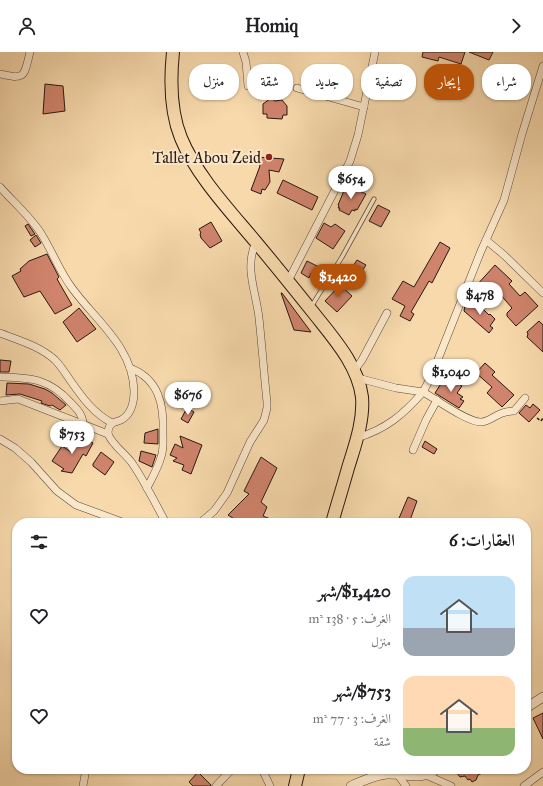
<!DOCTYPE html>
<html lang="ar">
<meta charset="utf-8">
<style>
:root{--surface:#fff;--page:#f2f2f2;--text:#202124;--muted:#757577;--accent:#b45309}
body{margin:0;font-family:"IM FELL Great Primer",Amiri,serif;background:var(--page);color:var(--text);direction:rtl;height:100vh;display:flex;flex-direction:column;font-size:15px;white-space:nowrap}
*{box-sizing:border-box;margin:0}
p{font-size:13px;color:var(--muted)}
.icon{flex:none;width:22px;height:22px;fill:none;stroke:currentColor;stroke-width:2;stroke-linecap:round;stroke-linejoin:round}
.map{position:relative;flex:1;overflow:hidden;direction:ltr}
.panel{position:absolute;left:12px;top:466px;width:519px;height:256px;display:flex;flex-direction:column;background:var(--surface);border-radius:16px;box-shadow:0 1px 3px #0004;direction:rtl}
.panel>*{flex:none}
.hud{position:absolute;left:12px;top:12px;width:519px;height:36px;direction:rtl;display:flex;gap:8px}
.price{position:absolute;translate:-50% -34px;padding:0 9px;border-radius:14px;background:#fff;color:#222;font-size:13px;line-height:26px;filter:drop-shadow(0 1px 2px #0008)}
.price::after{content:'';position:absolute;left:50%;top:24px;width:12px;height:9px;margin-left:-6px;background:inherit;clip-path:polygon(0 0,100% 0,50% 100%)}
.price.selected{background:var(--accent);color:#fff}
ul{padding:0;list-style:none}
li{display:flex;align-items:center;gap:12px;height:100px;padding:0 16px}
li span{display:grid;place-items:center;flex:none;width:112px;height:80px;border-radius:12px;color:#555}
li>.icon{margin-inline-start:auto}
span .icon{width:48px;height:48px;fill:#fffc;stroke-width:1}
li b{font-size:17px}
h2{display:flex;justify-content:space-between;align-items:center;height:48px;padding:0 16px;font-size:17px}
.chip{padding:0 14px;border-radius:16px;background:var(--surface);box-shadow:0 1px 3px #0004;font-size:14px;line-height:36px}
.chip.selected{background:var(--accent);color:#fff}
header{display:flex;justify-content:space-between;align-items:center;height:52px;padding:0 16px;background:var(--surface);font-size:18px;font-weight:700}
.map>svg:first-child{display:block}
</style>
<header><svg class="icon" aria-label="forward" viewBox="0 0 24 24"><path d="M9 5l7 7-7 7"/></svg>Homiq<svg class="icon" aria-label="person" viewBox="0 0 24 24"><circle cx="12" cy="8" r="4"/><path d="M4 21q1-7 8-7t8 7"/></svg></header>
<div class="map">
<svg width="543" height="734" viewBox="0 0 543 734">
<rect width="100%" height="100%" fill="#f7d9ac"/>
<filter id="stains"><feTurbulence type="fractalNoise" baseFrequency=".005" numOctaves="4"/><feColorMatrix values="0 0 0 0 .2 0 0 0 0 .09 0 0 0 0 .02 0 0 0 .5 -.17"/></filter>
<radialGradient id="worn" r=".72"><stop offset=".6" stop-color="#630" stop-opacity="0"/><stop offset="1" stop-color="#630" stop-opacity=".3"/></radialGradient>
<g fill="#d0846d" stroke="#271812">
<polygon points="423,0 465,0 461,12 439,5 438,9 422,5"/>
<polygon points="469,0 493,0 489,8"/>
<polygon points="45,32 63,34 65,59 43,62"/>
<polygon points="271,46 275,49 282,48 287,54 287,63 283,63 282,67 267,66 267,62 263,62 263,52"/>
<polygon points="257,105 284,107 279,120 269,118 270,130 265,138 262,137 261,142 251,138 260,114"/>
<polygon points="283,128 318,145 312,158 277,141"/>
<polygon points="346,134 348,135 349,134 366,142 357,158 355,157 355,159 352,158 349,163 339,158 340,156 338,156 339,154 338,153"/>
<polygon points="378,153 390,159 381,175 369,169"/>
<polygon points="211,170 222,189 210,196 201,186 200,182 201,181 199,177"/>
<polygon points="324,171 331,175 335,172 345,179 333,197 316,186"/>
<polygon points="28,172 35,182 31,184 25,174"/>
<polygon points="36,183 41,191 35,195 30,188"/>
<polygon points="440,190 450,196 432,231 429,229 411,260 414,262 410,269 400,264 405,254 392,247 403,229 414,235"/>
<polygon points="47,202 59,225 57,227 72,253 55,262 40,239 24,245 12,224 21,219 20,217 29,209"/>
<polygon points="357,208 366,213 355,230 346,225"/>
<polygon points="307,209 323,217 326,221 321,228 311,221 309,226 301,221"/>
<polygon points="495,213 512,229 509,232 520,244 525,240 538,254 516,274 507,264 507,261 512,256 500,242 493,250 476,234"/>
<polygon points="340,233 352,244 337,260 325,249"/>
<polygon points="281,241 282,241 311,280 294,278"/>
<polygon points="476,250 489,263 490,262 495,267 490,274 493,276 489,281 464,259 465,253 468,252 471,255"/>
<polygon points="79,256 96,277 77,290 63,270"/>
<polygon points="539,269 543,273 543,300 527,285 528,282 527,280"/>
<polygon points="0,308 11,309 9,320 0,320"/>
<polygon points="485,311 495,320 492,323 514,343 502,355 487,341 492,335 476,321"/>
<polygon points="446,328 449,330 452,328 462,334 457,341 463,345 460,347 464,349 459,356 435,341 442,330"/>
<polygon points="7,331 29,332 45,337 52,341 66,353 60,358 52,353 50,354 41,351 42,349 20,342 6,343"/>
<polygon points="533,352 540,358 529,370 519,361 526,353 530,356"/>
<polygon points="187,356 194,360 188,371 181,367"/>
<polygon points="158,377 158,392 144,391 145,381"/>
<polygon points="78,384 93,391 86,404 83,402 72,421 61,419 64,417 52,409 62,394 71,400"/>
<polygon points="180,384 202,393 191,422 182,418 184,413 173,409 177,406 170,403 175,392 183,396"/>
<polygon points="425,389 437,397 434,402 422,395"/>
<polygon points="141,399 156,403 152,415 139,409"/>
<polygon points="101,400 114,410 105,423 93,414 93,412"/>
<polygon points="261,405 277,416 261,450 267,455 263,464 280,471 231,471 236,468 228,463 249,442 244,439"/>
<polygon points="408,445 417,449 409,471 397,471"/>
<polygon points="543,661 543,687 533,666"/>
<polygon points="460,717 491,717 478,723 476,728 472,730 470,727 468,728 465,724 460,725 456,720"/>
<polygon points="198,720 211,733 211,734 193,734 189,730"/>
</g>
<g fill="none" stroke-linecap="round" stroke-linejoin="round">
<defs>
<polyline id="service" points="311,255 342,205 374,147"/>
<g id="minor">
<polyline points="243,0 246,10 248,34"/>
<path d="M 0,22 C 26,28 24,24 30,0"/>
<polyline points="297,36 364,55"/>
<path d="M 0,135 C 14,151 31,165 42,183 C 53,201 60,220 72,236 C 96,269 133,295 134,339 C 134,350 132,362 121,368 C 118,369 115,370 113,371 C 109,373 108,378 108,382 C 113,394 125,401 132,411 C 145,430 155,451 166,471"/>
<polyline points="486,188 504,203 543,241"/>
<polyline points="288,229 350,109 358,83 375,0"/>
<path d="M 0,281 C 18,288 40,294 55,308 C 61,314 65,321 70,328 C 82,345 93,361 112,371"/>
<path d="M 130,316 C 159,327 164,353 163,380 C 163,388 164,397 161,405 C 158,416 152,426 147,436"/>
<polyline points="354,319 362,308 387,261"/>
<path d="M 0,325 C 31,326 49,326 71,351 C 77,357 83,363 83,372"/>
<polyline points="358,326 396,336 423,340 431,325 481,199 504,148 522,82 543,14"/>
<polyline points="0,349 18,347 108,382"/>
<path d="M 357,386 C 386,377 403,363 423,340 C 436,347 468,371 482,370 C 493,368 498,359 514,359 L 525,346"/>
<polyline points="0,387 15,396 31,410 57,439 76,453 125,471"/>
<polyline points="413,398 426,368 437,348"/>
<path d="M 200,471 L 214,459 L 227,441 L 250,390 L 264,368 L 267,356 L 267,350 C 264,322 262,294 259,266 C 256,239 244,216 256,190"/>
<polyline points="262,717 270,734"/>
<polyline points="398,723 406,734"/>
<polyline points="426,723 451,734"/>
<polyline points="83,734 86,717"/>
<polyline points="216,734 232,717"/>
<polyline points="524,734 543,720"/>
</g>
<g id="tertiary">
<polyline points="526,656 543,645"/>
<path d="M 351,734 C 362,729 375,723 387,722 C 406,721 419,730 437,717"/>
</g>
<g id="trunk">
<path d="M 173,0 C 170,29 170,59 181,86 C 196,123 230,159 255,189 C 276,214 296,239 316,264 C 335,288 358,314 362,345 C 364,369 355,393 348,416 C 343,434 337,453 332,471"/>
<polyline points="295,734 299,717"/>
</g>
</defs>
<use href="#service" stroke="#5b4838" stroke-width="5"/>
<use href="#minor" stroke="#5b4838" stroke-width="8"/>
<use href="#tertiary" stroke="#5b4838" stroke-width="10"/>
<use href="#trunk" stroke="#271812" stroke-width="14"/>
<polyline stroke="#271812" stroke-width="1.5" stroke-dasharray="3 2" stroke-linecap="butt" points="537,366 541,369 543,366"/>
<use href="#service" stroke="#fae6c9" stroke-width="3.5"/>
<use href="#minor" stroke="#fae6c9" stroke-width="7"/>
<use href="#tertiary" stroke="#fae6c9" stroke-width="9"/>
<use href="#trunk" stroke="#f7d9ac" stroke-width="12"/>
</g>
<circle fill="#8f2418" stroke="#fae6c9" stroke-width="1.5" cx="269" cy="105" r="4"/>
<g text-anchor="middle" stroke-width="4" stroke-linejoin="round" paint-order="stroke">
<g font-size="16" fill="#271812" stroke="#fae6c9" text-anchor="end">
<text x="261" y="111">Tallet Abou Zeid</text>
</g>
</g>
<rect width="100%" height="100%" filter="url(#stains)"/>
<rect width="100%" height="100%" fill="url(#worn)"/>
</svg>
<b class="price" style="left:351px;top:148px">$654</b>
<b class="price selected" style="left:338px;top:246px">$1,420</b>
<b class="price" style="left:480px;top:264px">$478</b>
<b class="price" style="left:451px;top:341px">$1,040</b>
<b class="price" style="left:188px;top:364px">$676</b>
<b class="price" style="left:72px;top:403px">$753</b>
<div class="hud">
<a class="chip">شراء</a>
<a class="chip selected">إيجار</a>
<a class="chip">تصفية</a>
<a class="chip">جديد</a>
<a class="chip">شقة</a>
<a class="chip">منزل</a>
</div>
<section class="panel">
<h2>العقارات: 6<svg class="icon" aria-label="filters" viewBox="0 0 24 24"><path d="M4 7h16M4 17h16"/><circle cx="9" cy="7" r="2"/><circle cx="15" cy="17" r="2"/></svg></h2>
<ul>
<li><span style="background:linear-gradient(#bfe0f5 65%,#9aa5b1 0)"><svg class="icon" aria-label="home" viewBox="0 0 24 24"><path d="M3 11l9-7 9 7M6 9v11h12V9"/></svg></span><div><b>$1,420/شهر</b><p>الغرف: 5 · 138 m²</p><p>منزل</p></div><svg class="icon" aria-label="heart" viewBox="0 0 24 24"><path d="M12 20l-8-8c-3-5 5-10 8-4 3-6 11-1 8 4z"/></svg></li>
<li><span style="background:linear-gradient(#ffd9b3 65%,#8fb573 0)"><svg class="icon" aria-label="home" viewBox="0 0 24 24"><path d="M3 11l9-7 9 7M6 9v11h12V9"/></svg></span><div><b>$753/شهر</b><p>الغرف: 3 · 77 m²</p><p>شقة</p></div><svg class="icon" aria-label="heart" viewBox="0 0 24 24"><path d="M12 20l-8-8c-3-5 5-10 8-4 3-6 11-1 8 4z"/></svg></li>
</ul>
</section>
</div>
